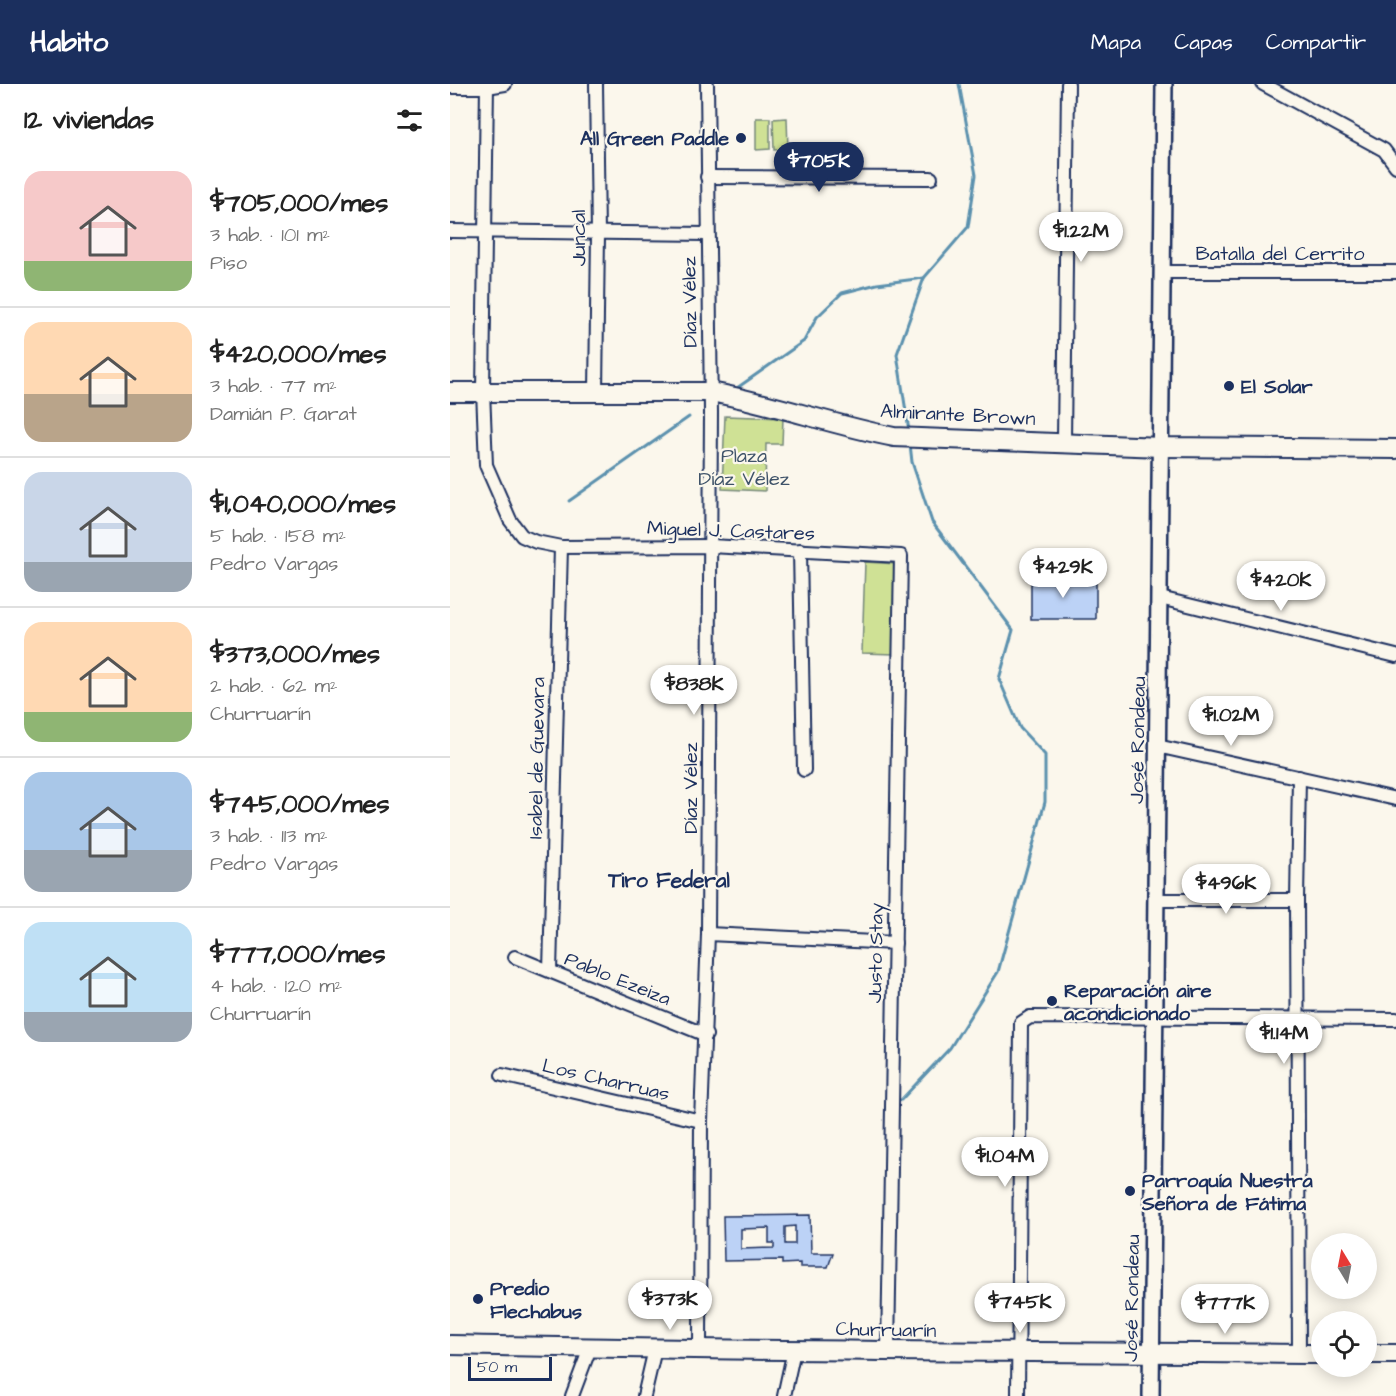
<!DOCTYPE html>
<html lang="es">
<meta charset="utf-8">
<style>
:root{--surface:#fff;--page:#f6f6f6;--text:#222;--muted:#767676;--line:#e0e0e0;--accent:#1b2f5e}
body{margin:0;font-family:"Architects Daughter",sans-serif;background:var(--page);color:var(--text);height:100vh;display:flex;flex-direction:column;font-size:22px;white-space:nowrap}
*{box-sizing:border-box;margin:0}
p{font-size:20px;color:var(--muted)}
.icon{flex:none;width:33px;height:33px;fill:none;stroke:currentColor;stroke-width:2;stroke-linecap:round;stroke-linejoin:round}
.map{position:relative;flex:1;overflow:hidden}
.panel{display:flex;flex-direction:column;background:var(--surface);width:450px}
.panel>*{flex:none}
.needle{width:39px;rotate:350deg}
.controls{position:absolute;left:861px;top:1149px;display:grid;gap:12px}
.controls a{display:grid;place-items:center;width:66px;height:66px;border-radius:50%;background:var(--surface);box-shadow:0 3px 15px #0003;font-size:30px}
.scale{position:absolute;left:18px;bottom:15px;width:84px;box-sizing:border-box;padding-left:6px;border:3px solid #1b2f5e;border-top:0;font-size:16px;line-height:21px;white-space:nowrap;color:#1b2f5e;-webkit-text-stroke:4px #fbf7ec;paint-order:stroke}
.price{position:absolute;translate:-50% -51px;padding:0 14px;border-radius:21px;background:#fff;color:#222;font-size:20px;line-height:39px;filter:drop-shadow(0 2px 3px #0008)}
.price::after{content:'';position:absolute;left:50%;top:36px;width:18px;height:14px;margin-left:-9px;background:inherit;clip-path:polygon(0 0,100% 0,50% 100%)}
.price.current{background:var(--accent);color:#fff}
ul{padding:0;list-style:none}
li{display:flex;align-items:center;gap:18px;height:150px;padding:0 24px}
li+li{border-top:2px solid var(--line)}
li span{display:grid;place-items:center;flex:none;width:168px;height:120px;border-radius:18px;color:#555}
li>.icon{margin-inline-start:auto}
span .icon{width:72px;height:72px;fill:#fffc;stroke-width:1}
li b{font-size:26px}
h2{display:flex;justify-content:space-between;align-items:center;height:72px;padding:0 24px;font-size:26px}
header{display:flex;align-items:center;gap:36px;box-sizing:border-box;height:84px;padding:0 30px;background:var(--accent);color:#fff}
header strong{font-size:28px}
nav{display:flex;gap:33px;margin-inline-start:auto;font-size:21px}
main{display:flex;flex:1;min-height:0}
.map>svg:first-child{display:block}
</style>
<header>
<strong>Habito</strong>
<nav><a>Mapa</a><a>Capas</a><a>Compartir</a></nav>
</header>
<main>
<section class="panel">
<h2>12 viviendas<svg class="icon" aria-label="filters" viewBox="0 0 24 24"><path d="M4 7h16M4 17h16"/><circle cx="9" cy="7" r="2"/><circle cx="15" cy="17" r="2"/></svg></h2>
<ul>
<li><span style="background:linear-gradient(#f6c9c9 75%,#8fb573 0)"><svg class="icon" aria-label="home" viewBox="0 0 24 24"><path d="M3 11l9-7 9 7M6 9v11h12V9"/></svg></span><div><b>$705,000/mes</b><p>3 hab. · 101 m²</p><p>Piso</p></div></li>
<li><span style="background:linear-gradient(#ffd9b3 60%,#b9a48a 0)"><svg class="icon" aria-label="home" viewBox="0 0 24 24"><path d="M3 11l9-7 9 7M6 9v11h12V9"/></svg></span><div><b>$420,000/mes</b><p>3 hab. · 77 m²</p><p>Damián P. Garat</p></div></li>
<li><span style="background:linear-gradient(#c9d6e8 75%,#9aa5b1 0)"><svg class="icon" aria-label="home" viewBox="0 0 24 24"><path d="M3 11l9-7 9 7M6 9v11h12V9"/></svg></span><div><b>$1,040,000/mes</b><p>5 hab. · 158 m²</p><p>Pedro Vargas</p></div></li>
<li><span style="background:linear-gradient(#ffd9b3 75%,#8fb573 0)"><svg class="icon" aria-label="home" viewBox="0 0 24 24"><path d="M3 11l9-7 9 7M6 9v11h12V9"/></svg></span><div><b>$373,000/mes</b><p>2 hab. · 62 m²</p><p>Churruarín</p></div></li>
<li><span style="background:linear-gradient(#a9c7e8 65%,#9aa5b1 0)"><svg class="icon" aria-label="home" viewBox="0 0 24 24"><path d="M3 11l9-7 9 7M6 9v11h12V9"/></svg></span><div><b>$745,000/mes</b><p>3 hab. · 113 m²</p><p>Pedro Vargas</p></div></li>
<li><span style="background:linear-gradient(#bfe0f5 75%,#9aa5b1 0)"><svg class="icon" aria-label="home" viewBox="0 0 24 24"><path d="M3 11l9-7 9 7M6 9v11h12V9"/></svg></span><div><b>$777,000/mes</b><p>4 hab. · 120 m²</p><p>Churruarín</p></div></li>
</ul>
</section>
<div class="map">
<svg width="946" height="1312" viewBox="0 0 946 1312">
<rect width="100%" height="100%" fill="#fbf7ec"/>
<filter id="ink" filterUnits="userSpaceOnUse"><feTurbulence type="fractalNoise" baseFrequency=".0167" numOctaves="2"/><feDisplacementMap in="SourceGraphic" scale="12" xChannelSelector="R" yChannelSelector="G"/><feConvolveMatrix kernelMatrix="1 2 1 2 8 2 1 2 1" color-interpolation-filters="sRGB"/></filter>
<g filter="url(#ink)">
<g fill="#cfe195" stroke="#75887a" stroke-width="1.5">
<polygon points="306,34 320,34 320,65 306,66"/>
<polygon points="337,34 338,65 324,66 323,35"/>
<polygon points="275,332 333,334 332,360 316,360 315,407 272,405"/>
<polygon points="415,478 448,480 445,570 412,569"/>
</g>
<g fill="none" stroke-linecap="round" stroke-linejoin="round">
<g stroke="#5b91ae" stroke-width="3">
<polyline points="287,304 354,257 367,233 392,209 427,200 474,194"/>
<polyline points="459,347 447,270 474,194 518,143 526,91 509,0"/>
<polyline points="119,417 239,333"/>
<polyline points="451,1016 500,964 548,888 595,718 595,671 570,644 549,595 563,546 482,438 462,378 460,360"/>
</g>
</g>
<g fill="#bcd2f6" stroke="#1b2f5e" stroke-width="1.5" fill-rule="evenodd">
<rect x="581" y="495" width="65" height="40"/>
<path d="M 360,1131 L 361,1169 L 383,1169 L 378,1183 L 350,1183 L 350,1179 L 332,1180 L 332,1176 L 274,1177 L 273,1132 ZM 345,1142 L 345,1160 L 335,1160 L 335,1143 ZM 319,1144 L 319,1159 L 324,1159 L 324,1164 L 291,1165 L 291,1145 Z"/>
</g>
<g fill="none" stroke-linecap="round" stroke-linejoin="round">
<defs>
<g id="minor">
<polyline points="37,0 33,307 36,381 60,436 72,452 86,458 111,463 260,462 451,472 438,1267"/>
<polyline points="146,0 148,150 146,308"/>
<polyline points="813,0 934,66 946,82"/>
<polyline points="0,3 37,3 55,0"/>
<polyline points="257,93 481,94"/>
<polyline points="0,147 257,150"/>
<polyline points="713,188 946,188"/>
<polyline points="614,358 618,0"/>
<polyline points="350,466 354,686"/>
<polyline points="710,514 946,572"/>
<polyline points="707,662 946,715"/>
<polyline points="849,693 847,816 849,1269"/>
<polyline points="706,816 847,816"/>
<polyline points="258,850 445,859"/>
<polyline points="65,873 256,951"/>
<polyline points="100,887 111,463"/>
<polyline points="52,991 251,1037"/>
<polyline points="250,1263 251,1037 258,850 261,328 257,0"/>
<polyline points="122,1312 140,1264"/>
<polyline points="194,1312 205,1265"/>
<polyline points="334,1312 344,1266"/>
<polyline points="568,1312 571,939 580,933 946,935"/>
</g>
<polyline id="tertiary" points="701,1312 714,0"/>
<g id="secondary">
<path d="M 0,308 L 260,308 C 322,319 382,341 444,353 L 712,363 L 946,365"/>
<path d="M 0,1261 C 290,1268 581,1267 872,1270"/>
<polyline points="916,1270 946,1270"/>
</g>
</defs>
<use href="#minor" stroke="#1b2f5e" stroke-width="16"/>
<use href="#tertiary" stroke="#1b2f5e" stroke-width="20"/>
<use href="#secondary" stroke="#1b2f5e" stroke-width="22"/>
<use href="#minor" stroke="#fbf7ec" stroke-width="12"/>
<use href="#tertiary" stroke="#fbf7ec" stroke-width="15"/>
<use href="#secondary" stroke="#fbf7ec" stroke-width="18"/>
</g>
</g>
<g fill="#1b2f5e" stroke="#fbf7ec" stroke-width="2">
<circle cx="291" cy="54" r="6"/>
<circle cx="779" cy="302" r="6"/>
<circle cx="602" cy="917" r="6"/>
<circle cx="680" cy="1107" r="6"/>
<circle cx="28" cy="1215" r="6"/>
</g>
<g text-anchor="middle" stroke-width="4.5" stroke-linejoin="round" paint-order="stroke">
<g font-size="20" font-weight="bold" fill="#1b2f5e" stroke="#fbf7ec" text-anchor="start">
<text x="279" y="61" text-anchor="end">All Green Paddle</text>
<text x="791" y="309">El Solar</text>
<text x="614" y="913">Reparación aire<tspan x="614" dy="23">acondicionado</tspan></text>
<text x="692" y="1103">Parroquía Nuestra<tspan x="692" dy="23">Señora de Fátima</tspan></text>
<text x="40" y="1211">Predio<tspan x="40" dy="23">Flechabus</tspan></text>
</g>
<g font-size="20" fill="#1b2f5e" stroke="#fbf7ec">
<text transform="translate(128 154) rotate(-90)" y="7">Juncal</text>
<text x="830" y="176">Batalla del Cerrito</text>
<text transform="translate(239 218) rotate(-91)" y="7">Díaz Vélez</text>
<text transform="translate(508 330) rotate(3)" y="7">Almirante Brown</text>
<text transform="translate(281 446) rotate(2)" y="7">Miguel J. Castares</text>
<text transform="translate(687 656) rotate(-89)" y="7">José Rondeau</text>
<text transform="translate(86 674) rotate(-89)" y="7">Isabel de Guevara</text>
<text transform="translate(240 704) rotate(-90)" y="7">Díaz Vélez</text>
<text transform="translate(425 869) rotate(-89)" y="7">Justo Stay</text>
<text transform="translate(168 894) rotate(22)" y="7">Pablo Ezeiza</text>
<text transform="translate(156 995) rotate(13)" y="7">Los Charruas</text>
<text transform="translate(681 1214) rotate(-89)" y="7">José Rondeau</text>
<text transform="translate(436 1245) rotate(1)" y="7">Churruarín</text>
</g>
<g font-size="20" fill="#3f5369" stroke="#fbf7ec">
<text x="294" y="378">Plaza<tspan x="294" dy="23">Díaz Vélez</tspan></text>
</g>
<g font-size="21" font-weight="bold" fill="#1b2f5e" stroke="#fbf7ec">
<text x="219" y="803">Tiro Federal</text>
</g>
</g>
</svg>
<div class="controls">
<a><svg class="needle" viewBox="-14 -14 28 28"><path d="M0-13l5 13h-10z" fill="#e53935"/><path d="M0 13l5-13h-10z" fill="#767676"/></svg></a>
<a><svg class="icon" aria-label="locate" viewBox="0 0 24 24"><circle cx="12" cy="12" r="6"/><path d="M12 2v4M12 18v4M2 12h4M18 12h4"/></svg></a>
</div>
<div class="scale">50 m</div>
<b class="price current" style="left:369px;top:109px">$705K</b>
<b class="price" style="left:631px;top:179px">$1.22M</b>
<b class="price" style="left:613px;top:515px">$429K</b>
<b class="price" style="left:831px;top:528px">$420K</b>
<b class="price" style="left:244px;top:632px">$838K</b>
<b class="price" style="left:781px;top:663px">$1.02M</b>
<b class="price" style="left:776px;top:831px">$496K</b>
<b class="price" style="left:834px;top:981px">$1.14M</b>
<b class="price" style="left:555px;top:1104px">$1.04M</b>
<b class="price" style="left:220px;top:1247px">$373K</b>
<b class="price" style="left:570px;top:1250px">$745K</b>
<b class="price" style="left:775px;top:1251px">$777K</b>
</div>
</main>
